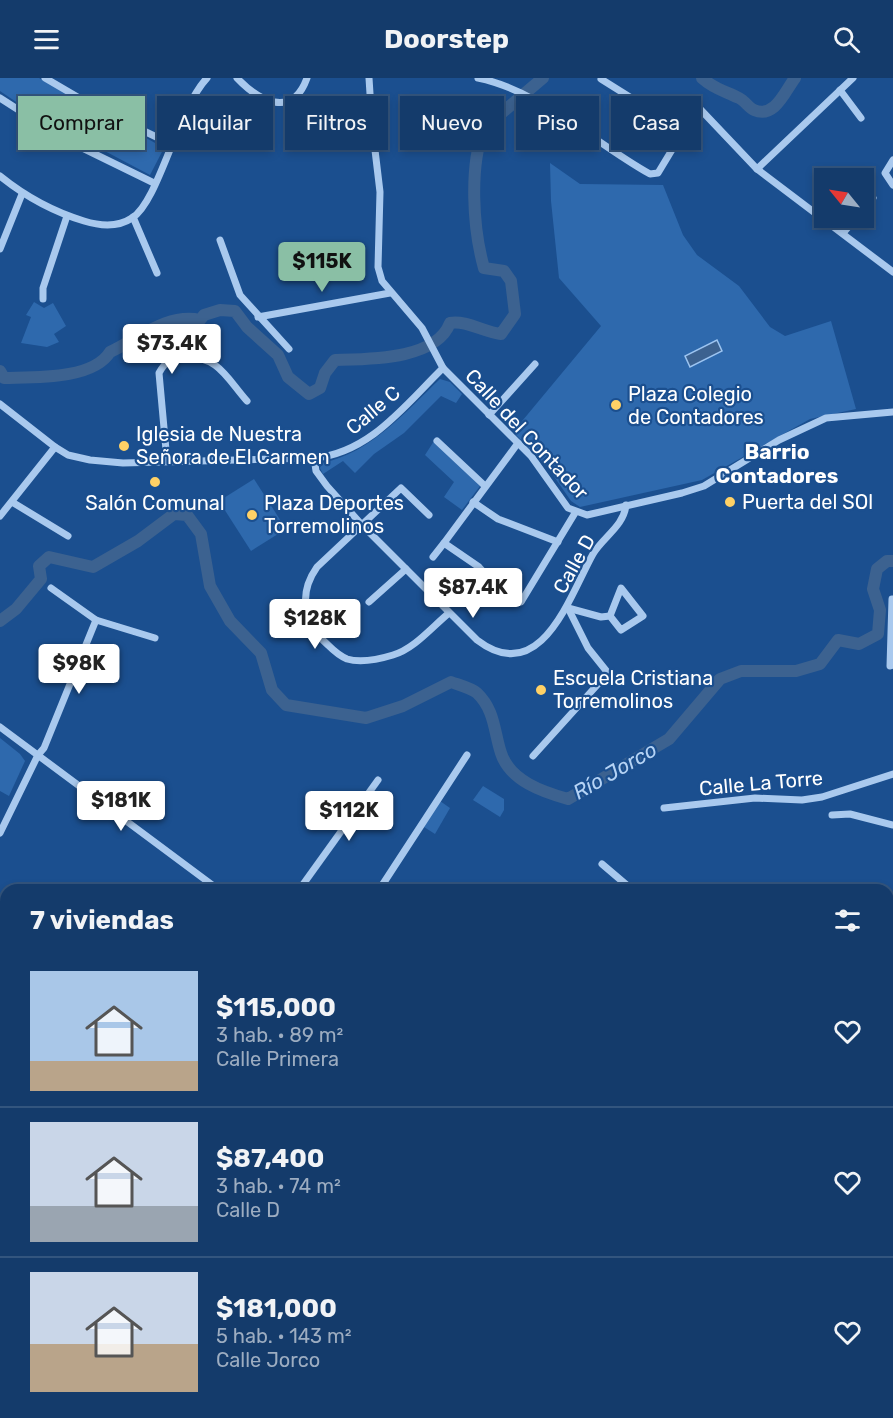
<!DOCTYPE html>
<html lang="es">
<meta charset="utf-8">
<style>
:root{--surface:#143b6b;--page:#214673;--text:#f1f3f6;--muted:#9dadc1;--line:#33557e;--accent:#8abfa5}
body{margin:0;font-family:Rubik,sans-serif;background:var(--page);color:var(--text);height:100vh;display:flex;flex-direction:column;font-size:22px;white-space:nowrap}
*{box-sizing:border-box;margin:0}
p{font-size:20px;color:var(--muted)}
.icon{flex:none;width:33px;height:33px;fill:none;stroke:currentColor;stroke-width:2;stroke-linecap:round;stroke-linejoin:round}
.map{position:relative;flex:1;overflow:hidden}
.panel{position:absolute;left:0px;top:806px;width:894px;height:536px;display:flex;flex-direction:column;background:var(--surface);border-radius:18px 18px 0 0;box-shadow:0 3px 9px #0003,0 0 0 2px var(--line)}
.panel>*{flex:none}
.top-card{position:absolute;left:18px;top:18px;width:858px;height:54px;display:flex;gap:12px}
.needle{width:39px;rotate:300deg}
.tools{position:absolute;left:814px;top:90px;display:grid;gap:12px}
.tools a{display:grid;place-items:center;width:60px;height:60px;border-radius:0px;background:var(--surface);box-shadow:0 3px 9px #0003,0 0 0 2px var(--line);font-size:30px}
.price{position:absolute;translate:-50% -51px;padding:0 14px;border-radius:6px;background:#fff;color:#222;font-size:20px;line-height:39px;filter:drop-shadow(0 2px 3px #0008)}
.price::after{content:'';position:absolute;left:50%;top:36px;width:18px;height:14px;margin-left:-9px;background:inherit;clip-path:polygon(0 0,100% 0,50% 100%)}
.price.active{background:var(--accent);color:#111}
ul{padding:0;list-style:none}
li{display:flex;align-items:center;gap:18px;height:150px;padding:0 30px}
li+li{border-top:2px solid var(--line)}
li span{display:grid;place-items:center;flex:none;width:168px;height:120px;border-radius:0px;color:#555}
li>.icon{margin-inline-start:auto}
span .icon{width:72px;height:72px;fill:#fffc;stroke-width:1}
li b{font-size:26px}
h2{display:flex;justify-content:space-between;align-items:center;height:72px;padding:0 30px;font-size:26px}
.pill{padding:0 21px;border-radius:0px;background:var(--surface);box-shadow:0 3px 9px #0003,0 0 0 2px var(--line);font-size:21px;line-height:54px}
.pill.active{background:var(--accent);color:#111}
header{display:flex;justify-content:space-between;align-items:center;height:78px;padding:0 30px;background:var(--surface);font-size:27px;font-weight:700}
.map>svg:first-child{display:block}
</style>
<header><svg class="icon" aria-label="menu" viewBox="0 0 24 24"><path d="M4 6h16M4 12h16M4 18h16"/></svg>Doorstep<svg class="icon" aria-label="search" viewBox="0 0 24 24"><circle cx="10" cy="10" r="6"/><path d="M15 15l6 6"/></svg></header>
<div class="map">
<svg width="893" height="1340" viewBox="0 0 893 1340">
<rect width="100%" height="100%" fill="#1b4f8f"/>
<g fill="#2e69ad">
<polygon points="0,0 39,0 164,70 150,97 31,34 0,13"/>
<polygon points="550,85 580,106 663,107 683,157 697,177 739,208 770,249 785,258 831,243 856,331 810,341 702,402 580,429 571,423 546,387 513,354 601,248 559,200 551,123"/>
<polygon points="34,224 44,230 53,225 66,248 54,256 59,264 47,269 21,265 31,239 26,237"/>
<path d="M 440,301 L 450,304 L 462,316 L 456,325 L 441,318 L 404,355 L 374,376 L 355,395 L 343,383 L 323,396 L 320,390 L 322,385 C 371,375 406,333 440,301 Z"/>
<polygon points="434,363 480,408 462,432 444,419 454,404 425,377"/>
<polygon points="254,401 286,451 251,473 219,423"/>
<polygon points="0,660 20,676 25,683 9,718 0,713"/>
<polygon points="483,708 504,721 504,732 500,739 473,722"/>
<polygon points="440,723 450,730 435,756 424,749"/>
<polygon points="0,963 6,969 6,1045 0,1039"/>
</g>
<polygon fill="#3c6290" stroke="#9cc4f0" stroke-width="1.5" points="717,262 722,273 690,289 685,278"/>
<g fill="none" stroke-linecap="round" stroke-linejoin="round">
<g stroke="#3c6290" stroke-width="12">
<path d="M 702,0 C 714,11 725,13 739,20 C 745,23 749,30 754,32 C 775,41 785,13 795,0"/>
<path d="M 0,293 L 4,300 C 33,299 93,302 110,274 C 138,261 167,235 200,242 L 204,237 L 220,232 L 235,233 L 247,249 L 278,277 L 288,299 L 309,316 L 320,310 L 325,295 L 335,282 C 369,281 436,282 450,245 C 466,242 484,254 501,256 L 515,236 L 511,203 L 504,193 L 484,190 C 473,151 469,89 484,50 L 543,0"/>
<path d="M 0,543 L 16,531 L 41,501 L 39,488 L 49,479 L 93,489 L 138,463 L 174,436 L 187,437 L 201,456 L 210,508 L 230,543 L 261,575 L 272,612 L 286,627 L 366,640 L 403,628 L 451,604 C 459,607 471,610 477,615 C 495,632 494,654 501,675 C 510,703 543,714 568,721 L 669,661 L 720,601 L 741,593 L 796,593 L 820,586 L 838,562 L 859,566 L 878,556 L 880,532 L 873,511 L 877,491 L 887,483 L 893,483"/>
</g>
<g stroke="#a9c9ee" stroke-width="7">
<polyline points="45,0 98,31 171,66"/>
<path d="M 237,0 C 258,22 292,42 307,0"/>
<polyline points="369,0 372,47 380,114 378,189 382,203 422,250 443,290 531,378 568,430 587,437 682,415 704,408 779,362 826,340 893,334"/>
<path d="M 478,0 C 541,13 594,65 650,96 L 658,95 L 693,37 L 697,31 L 701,32 L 757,91 L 893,194"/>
<polyline points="601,1 684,53"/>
<polyline points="840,12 861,40"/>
<polyline points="0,20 64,61 154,105"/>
<polyline points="893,82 885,95 893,107"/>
<polyline points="757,91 853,0"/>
<path d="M 0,98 C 26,119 51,133 84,143 C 100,148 117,150 132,140 C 159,123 177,32 207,0"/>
<polyline points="864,131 873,120"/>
<polyline points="133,139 157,195"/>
<polyline points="844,154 856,140"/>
<polyline points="220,162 240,217 289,271"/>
<polyline points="0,171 22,116"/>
<polyline points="43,221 43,210 67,138"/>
<polyline points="258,239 390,215"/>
<path d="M 0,326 L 55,369 L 68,377 L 90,382 L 123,385 L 314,380 C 370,375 405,327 443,290"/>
<polyline points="489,337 535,286"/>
<polyline points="437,363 485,408"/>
<polyline points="518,365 444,465 479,489 511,524 521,524 575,435"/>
<path d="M 314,380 L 316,393 L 327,408 L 362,447 L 477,562 C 541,611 570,517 593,476 C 603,459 624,448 626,427"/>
<path d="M 167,383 L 159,295 C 165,284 171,279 185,279 C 218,278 226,299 247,323"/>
<polyline points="12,424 68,458"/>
<polyline points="473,424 498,441 558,464"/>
<path d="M 429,437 L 401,410 L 317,489 C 298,516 303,545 328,567 C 333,572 340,578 347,581 C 360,585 380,581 393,577 C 414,571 432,549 449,535"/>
<polyline points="0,438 55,369"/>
<polyline points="433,479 444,465"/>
<polyline points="51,510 96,542 155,560"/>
<polyline points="892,521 890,588 893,587"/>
<polyline points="369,524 406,491"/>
<polyline points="568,530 601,539 610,538 621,510 643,538 621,552 610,538"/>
<polyline points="0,649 219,812"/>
<polyline points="533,678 608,595 588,570 568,530"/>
<polyline points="664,730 755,720 802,722 822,719 893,696"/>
<polyline points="832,737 850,736 893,747"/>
<polyline points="0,755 38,677 44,670 96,542"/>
<polyline points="602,786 629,809 636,812"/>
<polyline points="299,812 378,702"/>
<polyline points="379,812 467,677"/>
<polyline points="535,812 536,811"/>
<polyline points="888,876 893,879"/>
<polyline points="0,954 6,960"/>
<polyline points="0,1047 6,1053"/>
<polyline points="888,1105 893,1086"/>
<polyline points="0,1125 6,1120"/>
<polyline points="0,1132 6,1138"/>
<polyline points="0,1237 6,1235"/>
<polyline points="888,1316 893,1308"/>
<polyline points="86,1335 87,1340"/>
<polyline points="163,1335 165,1340"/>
<polyline points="226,1335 227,1340"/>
<polyline points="460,1335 462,1340"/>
<polyline points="537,1335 538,1340"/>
<polyline points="593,1335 594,1340"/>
<polyline points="844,1335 879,1336"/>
</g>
<g stroke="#f0f6ff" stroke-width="9">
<polyline points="888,1227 893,1225"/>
<polyline points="888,1233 893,1235"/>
<polyline points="888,1241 893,1242"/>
<polyline points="296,1340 312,1335"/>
<polyline points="326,1340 338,1335"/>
</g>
</g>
<g fill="#ffd166" stroke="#1b4f8f" stroke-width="2">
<circle cx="616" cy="327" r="6"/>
<circle cx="124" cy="368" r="6"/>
<circle cx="155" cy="404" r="6"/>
<circle cx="730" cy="424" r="6"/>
<circle cx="252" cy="437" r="6"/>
<circle cx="541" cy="612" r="6"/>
</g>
<g text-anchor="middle" stroke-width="4.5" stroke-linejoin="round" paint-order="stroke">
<g font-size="20" fill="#fff" stroke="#1b4f8f" text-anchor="start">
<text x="628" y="323">Plaza Colegio<tspan x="628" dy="23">de Contadores</tspan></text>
<text x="136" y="363">Iglesia de Nuestra<tspan x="136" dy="23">Señora de El Carmen</tspan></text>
<text x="742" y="431">Puerta del SOl</text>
<text x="155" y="432" text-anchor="middle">Salón Comunal</text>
<text x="264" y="432">Plaza Deportes<tspan x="264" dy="23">Torremolinos</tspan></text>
<text x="553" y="607">Escuela Cristiana<tspan x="553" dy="23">Torremolinos</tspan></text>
</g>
<g font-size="20" fill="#fff" stroke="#1b4f8f">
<text transform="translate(373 332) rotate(-40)" y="7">Calle C</text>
<text transform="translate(527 356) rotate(47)" y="7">Calle del Contador</text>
<text transform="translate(574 486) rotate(-61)" y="7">Calle D</text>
<text transform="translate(761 705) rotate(-5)" y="7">Calle La Torre</text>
</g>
<g font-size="21" font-weight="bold" fill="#fff" stroke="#1b4f8f">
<text x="777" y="381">Barrio<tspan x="777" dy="24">Contadores</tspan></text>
</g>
<g font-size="21" font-style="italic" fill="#b5d3f5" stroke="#1b4f8f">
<text transform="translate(615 693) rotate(-30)" y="7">Río Jorco</text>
</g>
</g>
</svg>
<div class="tools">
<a><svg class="needle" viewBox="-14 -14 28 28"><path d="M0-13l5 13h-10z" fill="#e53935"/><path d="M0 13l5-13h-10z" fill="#9dadc1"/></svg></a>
</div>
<b class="price active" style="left:322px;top:215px">$115K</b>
<b class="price" style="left:172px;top:297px">$73.4K</b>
<b class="price" style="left:473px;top:541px">$87.4K</b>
<b class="price" style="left:315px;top:572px">$128K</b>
<b class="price" style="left:79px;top:617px">$98K</b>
<b class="price" style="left:121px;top:754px">$181K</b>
<b class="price" style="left:349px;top:764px">$112K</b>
<div class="top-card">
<a class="pill active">Comprar</a>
<a class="pill">Alquilar</a>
<a class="pill">Filtros</a>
<a class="pill">Nuevo</a>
<a class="pill">Piso</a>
<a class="pill">Casa</a>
</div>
<section class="panel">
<h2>7 viviendas<svg class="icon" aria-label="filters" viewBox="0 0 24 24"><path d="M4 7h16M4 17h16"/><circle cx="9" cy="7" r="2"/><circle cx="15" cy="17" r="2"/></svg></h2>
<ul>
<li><span style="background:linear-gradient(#a9c7e8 75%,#b9a48a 0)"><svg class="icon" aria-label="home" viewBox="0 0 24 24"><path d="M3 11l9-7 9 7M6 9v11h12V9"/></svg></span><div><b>$115,000</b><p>3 hab. · 89 m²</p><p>Calle Primera</p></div><svg class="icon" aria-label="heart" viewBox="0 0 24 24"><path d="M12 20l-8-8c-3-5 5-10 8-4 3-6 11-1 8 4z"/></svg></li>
<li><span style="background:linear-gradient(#c9d6e8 70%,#9aa5b1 0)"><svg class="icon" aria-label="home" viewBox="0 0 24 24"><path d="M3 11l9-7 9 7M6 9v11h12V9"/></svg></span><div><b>$87,400</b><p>3 hab. · 74 m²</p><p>Calle D</p></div><svg class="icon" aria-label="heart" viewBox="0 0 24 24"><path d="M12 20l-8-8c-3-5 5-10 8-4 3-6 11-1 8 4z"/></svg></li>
<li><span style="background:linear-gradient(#c9d6e8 60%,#b9a48a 0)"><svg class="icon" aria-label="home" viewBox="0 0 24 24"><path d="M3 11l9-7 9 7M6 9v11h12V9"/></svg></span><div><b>$181,000</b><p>5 hab. · 143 m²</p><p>Calle Jorco</p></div><svg class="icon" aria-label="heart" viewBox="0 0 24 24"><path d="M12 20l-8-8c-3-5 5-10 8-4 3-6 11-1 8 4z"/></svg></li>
</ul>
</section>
</div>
